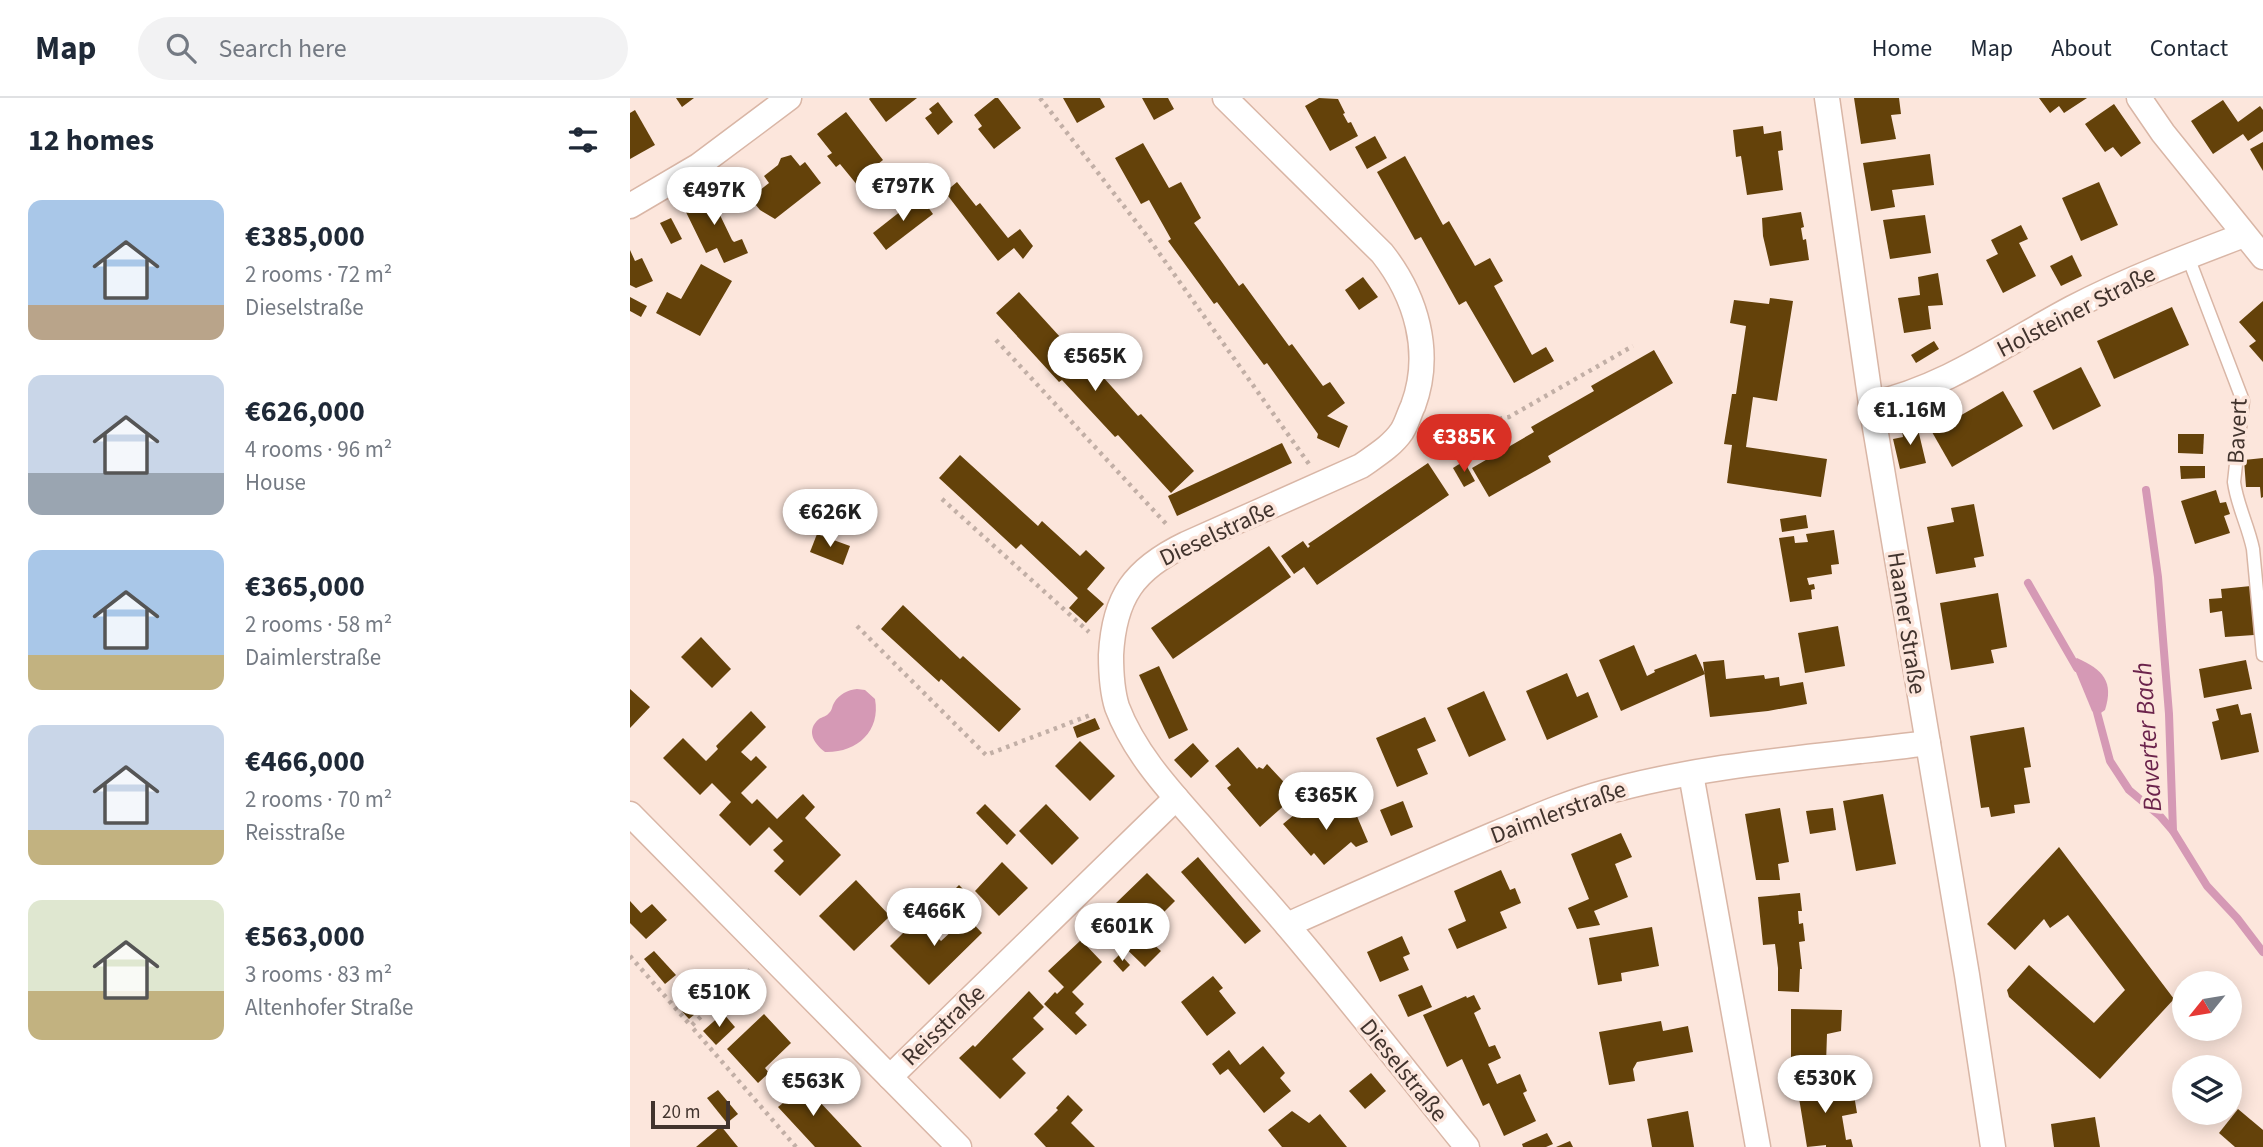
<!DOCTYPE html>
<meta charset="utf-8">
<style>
:root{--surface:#fff;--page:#f2f2f3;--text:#1f2937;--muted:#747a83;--line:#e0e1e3;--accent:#d93025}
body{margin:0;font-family:"Source Sans 3",sans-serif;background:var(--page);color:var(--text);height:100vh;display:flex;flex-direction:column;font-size:26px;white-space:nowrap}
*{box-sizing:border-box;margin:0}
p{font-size:23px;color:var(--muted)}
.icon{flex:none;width:38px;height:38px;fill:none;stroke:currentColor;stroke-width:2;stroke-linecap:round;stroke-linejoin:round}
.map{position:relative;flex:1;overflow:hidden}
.drawer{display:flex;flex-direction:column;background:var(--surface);width:630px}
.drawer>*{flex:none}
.needle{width:46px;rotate:240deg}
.tools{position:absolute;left:1542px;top:873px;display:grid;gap:14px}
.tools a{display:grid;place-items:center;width:70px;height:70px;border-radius:50%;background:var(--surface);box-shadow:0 4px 18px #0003;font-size:35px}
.scale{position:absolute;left:21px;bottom:18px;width:79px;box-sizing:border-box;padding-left:7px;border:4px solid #41332d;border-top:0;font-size:19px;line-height:24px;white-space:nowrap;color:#41332d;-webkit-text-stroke:5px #fce6dc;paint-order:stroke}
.price{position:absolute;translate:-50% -60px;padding:0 16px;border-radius:24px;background:#fff;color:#222;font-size:23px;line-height:46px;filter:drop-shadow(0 2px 4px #0008)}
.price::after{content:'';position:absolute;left:50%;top:42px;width:21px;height:16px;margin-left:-10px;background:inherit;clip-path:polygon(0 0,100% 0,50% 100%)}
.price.current{background:var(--accent);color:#fff}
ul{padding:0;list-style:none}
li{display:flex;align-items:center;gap:21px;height:175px;padding:0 28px}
li span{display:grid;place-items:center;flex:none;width:196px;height:140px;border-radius:14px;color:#555}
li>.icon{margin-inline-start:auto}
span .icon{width:84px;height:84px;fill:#fffc;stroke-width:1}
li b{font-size:30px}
h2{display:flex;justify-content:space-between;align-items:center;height:84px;padding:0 28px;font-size:30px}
header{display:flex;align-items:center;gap:42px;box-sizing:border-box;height:98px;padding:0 35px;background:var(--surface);border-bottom:2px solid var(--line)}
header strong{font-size:33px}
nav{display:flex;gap:38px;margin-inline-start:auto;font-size:24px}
.search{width:490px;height:63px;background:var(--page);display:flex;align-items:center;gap:18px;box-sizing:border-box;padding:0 24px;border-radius:38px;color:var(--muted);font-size:26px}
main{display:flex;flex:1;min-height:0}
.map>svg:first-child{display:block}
</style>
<header>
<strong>Map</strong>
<div class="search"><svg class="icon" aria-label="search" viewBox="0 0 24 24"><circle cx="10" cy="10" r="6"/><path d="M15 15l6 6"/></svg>Search here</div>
<nav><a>Home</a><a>Map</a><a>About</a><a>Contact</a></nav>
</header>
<main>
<section class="drawer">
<h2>12 homes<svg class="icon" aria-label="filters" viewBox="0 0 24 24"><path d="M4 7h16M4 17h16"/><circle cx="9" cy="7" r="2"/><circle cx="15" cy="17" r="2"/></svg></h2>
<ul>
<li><span style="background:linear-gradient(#a9c7e8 75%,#b9a48a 0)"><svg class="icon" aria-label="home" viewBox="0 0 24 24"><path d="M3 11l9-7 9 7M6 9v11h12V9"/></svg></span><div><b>€385,000</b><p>2 rooms · 72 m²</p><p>Dieselstraße</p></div></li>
<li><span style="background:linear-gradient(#c9d6e8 70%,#9aa5b1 0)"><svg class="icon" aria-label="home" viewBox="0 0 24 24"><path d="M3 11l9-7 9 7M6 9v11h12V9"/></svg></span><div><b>€626,000</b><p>4 rooms · 96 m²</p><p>House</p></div></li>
<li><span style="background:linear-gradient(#a9c7e8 75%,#c2b280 0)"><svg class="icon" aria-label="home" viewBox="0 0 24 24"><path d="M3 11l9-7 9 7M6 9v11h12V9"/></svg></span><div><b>€365,000</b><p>2 rooms · 58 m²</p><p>Daimlerstraße</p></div></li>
<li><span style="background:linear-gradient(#c9d6e8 75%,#c2b280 0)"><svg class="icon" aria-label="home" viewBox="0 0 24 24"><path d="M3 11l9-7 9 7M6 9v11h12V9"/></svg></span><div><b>€466,000</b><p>2 rooms · 70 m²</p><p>Reisstraße</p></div></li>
<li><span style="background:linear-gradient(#dfe7d0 65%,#c2b280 0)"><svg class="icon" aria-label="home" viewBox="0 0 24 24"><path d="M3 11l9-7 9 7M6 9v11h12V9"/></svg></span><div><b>€563,000</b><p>3 rooms · 83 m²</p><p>Altenhofer Straße</p></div></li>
</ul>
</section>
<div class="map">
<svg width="1633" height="1049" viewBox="0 0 1633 1049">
<rect width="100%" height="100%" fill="#fce6dc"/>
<g fill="#d599b5">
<path d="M 1447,560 C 1473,572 1484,583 1475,612 L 1468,617 L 1462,613 L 1443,567 L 1443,563 Z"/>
<path d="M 227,591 L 235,592 L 245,601 C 251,634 226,655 195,654 C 183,645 176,632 189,621 C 192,619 197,618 199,615 C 202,613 202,608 204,605 C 209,596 218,592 227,591 Z"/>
</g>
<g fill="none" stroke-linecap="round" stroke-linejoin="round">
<g stroke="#d599b5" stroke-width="8">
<polyline points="1516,392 1528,479 1539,616 1543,733 1577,788 1607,820 1633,854"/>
<polyline points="1398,485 1447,570"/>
<polyline points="1465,607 1480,663 1499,692 1530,718 1543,733"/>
</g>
</g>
<g fill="#64420a">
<polygon points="46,0 64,0 52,9"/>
<polygon points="240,0 287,0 256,24 239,1"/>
<polygon points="365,0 368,0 391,30 364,51 348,31 352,28 344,17"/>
<polygon points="433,0 470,0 475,9 447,25"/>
<polygon points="512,0 538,0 544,11 524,22"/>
<polygon points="689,0 708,1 715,15 713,16 718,25 721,24 728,38 700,53 675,8"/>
<polygon points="1224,0 1269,0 1271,16 1261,17 1266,41 1231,46"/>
<polygon points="1409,0 1457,0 1434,15 1429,8 1420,15"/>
<polygon points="1593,2 1608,24 1630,8 1633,12 1633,33 1618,43 1613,36 1583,56 1561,23"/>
<polygon points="308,4 323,24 308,37 295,20 302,15 299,11"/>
<polygon points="1484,6 1511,45 1491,59 1483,49 1475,54 1455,26"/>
<polygon points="5,12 25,47 0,61 0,15"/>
<polygon points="216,14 253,62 239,73 242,77 228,88 210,66 206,69 197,58 202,55 187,36"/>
<polygon points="1133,28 1134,36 1151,33 1153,52 1148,53 1153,92 1117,97 1111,58 1106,59 1103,32"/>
<polygon points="745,38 757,60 737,71 725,49"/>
<polygon points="1633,44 1633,73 1620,51"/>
<polygon points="513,45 539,90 551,84 571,120 564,125 609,188 613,185 659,248 662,246 693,288 700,284 715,305 697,318 718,328 709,350 687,340 688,336 637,265 634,267 587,204 584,206 538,143 541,141 519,102 511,106 485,60"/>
<polygon points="1300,56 1304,87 1262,92 1265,109 1241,113 1233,65"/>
<polygon points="161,57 170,68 175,64 191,85 145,121 130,112 120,100 139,85 134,78 148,67 151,60"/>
<polygon points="775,58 813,127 819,123 845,168 860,160 873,183 864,188 902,257 916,249 924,263 884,285 836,203 829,207 791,139 785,142 747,74"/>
<polygon points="327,84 346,108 350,105 378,140 390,131 403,148 393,161 384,150 368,163 315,94"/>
<polygon points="1469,84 1488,127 1451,143 1432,100"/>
<polygon points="91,93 99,111 89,115 102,142 104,144 112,141 118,155 94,165 87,150 76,155 54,110"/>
<polygon points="290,98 303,116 256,152 243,135"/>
<polygon points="1171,114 1174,129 1171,130 1173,142 1176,141 1179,162 1140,168 1133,138 1132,120"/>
<polygon points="1295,117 1301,155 1260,161 1253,122"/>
<polygon points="41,120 52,141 41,146 30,125"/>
<polygon points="1391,127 1398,141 1389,145 1406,178 1373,195 1356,162 1368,156 1361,142"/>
<polygon points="0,152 5,163 12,160 23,183 6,190 0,187"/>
<polygon points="1442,157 1452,178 1431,188 1420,168"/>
<polygon points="71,166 102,183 70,238 26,215 37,194 51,201"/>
<polygon points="1308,175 1313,207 1298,208 1301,231 1274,235 1268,200 1290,197 1288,179"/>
<polygon points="733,179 748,199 729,212 715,192"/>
<polygon points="389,194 452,263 456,260 508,318 511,316 564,373 541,395 488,337 485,339 432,282 429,284 366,215"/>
<polygon points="0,199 17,208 11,219 0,213"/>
<polygon points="1140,200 1163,203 1147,303 1123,299 1116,349 1197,361 1191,399 1097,385 1102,347 1094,346 1102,296 1106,296 1116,228 1100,225 1104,202 1139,206"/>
<polygon points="1633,203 1633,264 1619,248 1626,243 1609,224"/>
<polygon points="1542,209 1559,247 1484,281 1467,243"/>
<polygon points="1304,243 1309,251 1286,265 1281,257"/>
<polygon points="1024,252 1043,285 918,358 921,364 859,399 842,370 904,334 901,329 964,293 961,288"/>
<polygon points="1451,269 1471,308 1423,332 1403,293"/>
<polygon points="1373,293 1393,328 1322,369 1302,334"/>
<polygon points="1286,323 1296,365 1270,371 1263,341 1273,339 1271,327"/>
<polygon points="1548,336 1574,336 1573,356 1548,355"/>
<polygon points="652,345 662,365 547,418 538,398"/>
<polygon points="330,357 408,428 412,423 450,458 456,452 475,470 457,491 474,506 456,525 439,510 448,500 391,446 386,451 309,380"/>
<polygon points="1633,360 1633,399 1631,400 1630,389 1616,389 1614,362"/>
<polygon points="834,363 845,383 834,389 823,370"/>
<polygon points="798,365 819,397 687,487 674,469 664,476 651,458 673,443 678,450 680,448 678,446"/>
<polygon points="1550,368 1575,368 1575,380 1551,381"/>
<polygon points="1586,392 1590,405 1596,404 1600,416 1594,418 1600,435 1565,446 1551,403"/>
<polygon points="1344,406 1354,458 1344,460 1346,469 1306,476 1297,429 1324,424 1321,410"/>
<polygon points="1176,417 1178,430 1152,434 1150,421"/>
<polygon points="1204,432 1209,466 1201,467 1202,476 1177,480 1179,487 1184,486 1185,491 1181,492 1182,501 1160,504 1149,440 1164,438 1165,445 1178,444 1176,436"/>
<polygon points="187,436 220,448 213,467 180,454"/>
<polygon points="639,448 661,479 543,561 521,530"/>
<polygon points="1621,488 1624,537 1595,539 1592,513 1580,515 1579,501 1592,500 1591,491"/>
<polygon points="1368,495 1377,549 1361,552 1364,565 1321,572 1310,505"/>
<polygon points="273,507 330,561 333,558 391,611 369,634 311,581 309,584 251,531"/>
<polygon points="1208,528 1215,568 1175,575 1168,535"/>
<polygon points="71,539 101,571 82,590 51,559"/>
<polygon points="1004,547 1017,578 1025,574 1024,572 1066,556 1075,576 991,613 969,562"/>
<polygon points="1094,562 1096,581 1134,577 1135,581 1149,579 1150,588 1173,584 1177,606 1138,613 1080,619 1073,564"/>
<polygon points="1616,562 1622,591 1574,600 1569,571"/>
<polygon points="529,568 558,632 539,641 509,577"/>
<polygon points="937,575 947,599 958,594 968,619 917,642 896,593"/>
<polygon points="0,591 20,609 0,630"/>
<polygon points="854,593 876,642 839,659 817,610"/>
<polygon points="1608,606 1611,617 1621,615 1629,654 1591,662 1582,624 1589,622 1586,611"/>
<polygon points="121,613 136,629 111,654 121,663 126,658 137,669 111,695 122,706 127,701 147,721 173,696 185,709 175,720 211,757 170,798 144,773 154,763 143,752 153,743 139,729 120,748 89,717 101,704 82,685 70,697 33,660 53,640 76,663 88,651 86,648"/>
<polygon points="795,619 806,643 787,651 798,676 767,689 746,640"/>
<polygon points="465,620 470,631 447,640 443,629"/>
<polygon points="1394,629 1401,669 1394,670 1400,705 1384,707 1385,715 1361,719 1359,709 1351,710 1340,638"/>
<polygon points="450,643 485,678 460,703 425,668"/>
<polygon points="563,645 579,663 561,680 544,662"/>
<polygon points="608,649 627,671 629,669 633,671 637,666 666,697 630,729 597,690 601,687 585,668"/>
<polygon points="1253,696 1266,766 1226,773 1213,703"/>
<polygon points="773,703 783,729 761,738 750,712"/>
<polygon points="355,706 386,737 377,747 346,715"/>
<polygon points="416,706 449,740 422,767 389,733"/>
<polygon points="692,707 701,718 723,709 738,744 726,749 721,744 694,767 684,755 681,758 653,726 671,711 678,720"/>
<polygon points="1150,710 1159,764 1148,766 1150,782 1126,782 1115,716"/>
<polygon points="1203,710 1206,732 1180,736 1176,713"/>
<polygon points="991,735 1002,759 985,766 998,799 964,813 970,827 947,831 938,810 959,801 941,756"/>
<polygon points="1429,749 1544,901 1470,981 1379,899 1377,892 1399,867 1464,925 1495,892 1438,817 1420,830 1414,821 1385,852 1357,826"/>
<polygon points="568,759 631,833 615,846 551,774"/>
<polygon points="372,764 398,790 369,818 345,793"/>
<polygon points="871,772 880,792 885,790 891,805 870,814 877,830 827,851 818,831 836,823 824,793"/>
<polygon points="517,775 545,803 512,836 531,853 515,869 482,837 492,828 490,822 494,817 484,807"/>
<polygon points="226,782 260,818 224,853 189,818"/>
<polygon points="329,787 350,808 338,820 317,799"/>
<polygon points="1170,795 1172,813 1168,813 1169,826 1173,825 1175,843 1169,844 1172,871 1170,871 1169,894 1148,893 1148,870 1145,846 1133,847 1128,799"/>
<polygon points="0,803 11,815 22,806 37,822 16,841 0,825"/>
<polygon points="337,819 352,835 299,887 260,848 288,820 311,843"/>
<polygon points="1022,829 1029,868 991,875 992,883 968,887 959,840"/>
<polygon points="772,838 780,856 773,859 779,872 750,884 737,854"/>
<polygon points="451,842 472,864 442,894 454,906 445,915 457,927 446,937 414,906 425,894 427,896 434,889 418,873"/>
<polygon points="24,853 46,877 35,886 14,861"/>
<polygon points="490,856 500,867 493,874 483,863"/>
<polygon points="583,878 593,890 589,893 606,915 577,938 551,904"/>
<polygon points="792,887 802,909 778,919 768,897"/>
<polygon points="399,893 414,909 403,920 414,931 382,961 396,975 370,1001 329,960 343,947 345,949"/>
<polygon points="844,897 851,911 844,915 859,949 865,947 871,960 858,966 867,986 890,976 897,993 893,995 906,1023 874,1038 859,1005 853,1008 832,961 817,969 793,917 836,898 837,900"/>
<polygon points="60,899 71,911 59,921 48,909"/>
<polygon points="1161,911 1212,912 1211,933 1197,936 1196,966 1164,968 1161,966"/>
<polygon points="93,915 105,929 86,947 73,933"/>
<polygon points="134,916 161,945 135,970 139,975 128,985 97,951"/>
<polygon points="1031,923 1033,933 1058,928 1063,954 1007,964 1003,971 1005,983 979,987 969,934"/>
<polygon points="633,948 655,975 650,980 661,993 634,1015 598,971 590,977 582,966 599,952 610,967"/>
<polygon points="741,975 756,993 735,1011 719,993"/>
<polygon points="165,979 173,986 232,1049 185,1049 148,1009 153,1005 150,992"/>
<polygon points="1187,984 1189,997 1223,991 1227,1015 1212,1018 1216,1042 1221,1041 1223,1049 1196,1049 1196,1047 1177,1049 1169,1000 1164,1001 1163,988"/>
<polygon points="88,992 108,1016 97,1025 77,1000"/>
<polygon points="438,997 453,1012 441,1025 465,1049 416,1049 404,1036 428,1012 426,1010"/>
<polygon points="1608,1011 1633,1032 1633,1049 1605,1049 1589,1035"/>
<polygon points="662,1013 679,1025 690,1016 717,1049 652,1049 638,1032"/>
<polygon points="1058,1013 1064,1049 1022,1049 1017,1021"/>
<polygon points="1465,1019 1470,1049 1424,1049 1421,1026"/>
<polygon points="91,1028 108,1049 66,1049"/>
<polygon points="917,1035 923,1046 916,1049 893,1049 892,1046"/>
<polygon points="940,1043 943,1049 926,1049"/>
</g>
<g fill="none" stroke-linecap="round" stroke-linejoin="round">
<defs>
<path id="service" d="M 1558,159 L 1613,303 L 1604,384 C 1607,407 1618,427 1623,451 L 1633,557"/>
<g id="minor">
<path d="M 595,0 L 752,155 C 786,198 803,254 783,308 C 779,316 777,325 772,333 C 762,348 745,358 731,368 L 556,446 C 504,471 484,499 481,557 C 481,574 482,593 487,609 C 504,654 538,691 569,726 C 598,760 628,793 656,826 C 718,899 777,975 837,1049"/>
<polyline points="1197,0 1241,306 1337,877 1363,1049"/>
<polyline points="1509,0 1533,35 1633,159"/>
<polyline points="0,108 68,68 159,0"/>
<path d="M 1241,306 C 1315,290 1376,245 1442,210 C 1498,181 1556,159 1614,137"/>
<polyline points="1061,676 1128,1049"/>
<polyline points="0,716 329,1049"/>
<path d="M 657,827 C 727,796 796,765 867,735 C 903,720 939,704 976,694 C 1081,665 1191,659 1298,645"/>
<polyline points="260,979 546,700"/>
</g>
</defs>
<use href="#service" stroke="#d9b6a6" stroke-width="15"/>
<use href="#minor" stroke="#d9b6a6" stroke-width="27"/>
<g stroke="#c2afa6" stroke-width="4.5" stroke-dasharray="3.5 5" stroke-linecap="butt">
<polyline points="410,0 517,138 679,366"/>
<polyline points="366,242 539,429"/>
<polyline points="802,323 832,328 879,319 1003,248"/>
<polyline points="312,401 459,534"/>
<polyline points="227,528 356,657 463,616"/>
<polyline points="0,858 61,928"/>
<polyline points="120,872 61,928 166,1049"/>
</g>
<use href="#service" stroke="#fff" stroke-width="12"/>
<use href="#minor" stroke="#fff" stroke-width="24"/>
</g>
<g text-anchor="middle" stroke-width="7" stroke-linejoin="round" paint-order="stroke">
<g font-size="24" fill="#41332d" stroke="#fce6dc">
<text transform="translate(1446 213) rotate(-27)" y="8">Holsteiner Straße</text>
<text transform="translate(1607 333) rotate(-87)" y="8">Bavert</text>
<text transform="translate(587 435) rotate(-25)" y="8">Dieselstraße</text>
<text transform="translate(1277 525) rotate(81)" y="8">Haaner Straße</text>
<text transform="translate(928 714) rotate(-20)" y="8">Daimlerstraße</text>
<text transform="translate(313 927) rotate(-44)" y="8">Reisstraße</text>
<text transform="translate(774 972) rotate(51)" y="8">Dieselstraße</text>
</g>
<g font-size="26" font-style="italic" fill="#6b234b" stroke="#fce6dc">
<text transform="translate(1517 639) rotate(-94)" y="9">Baverter Bach</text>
</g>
</g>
</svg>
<div class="tools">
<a><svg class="needle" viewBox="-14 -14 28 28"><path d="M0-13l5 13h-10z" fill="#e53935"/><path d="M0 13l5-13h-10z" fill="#747a83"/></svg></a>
<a><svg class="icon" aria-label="layers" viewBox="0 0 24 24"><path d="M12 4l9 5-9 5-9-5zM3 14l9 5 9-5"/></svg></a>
</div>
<div class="scale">20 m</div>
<b class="price" style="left:273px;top:125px">€797K</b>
<b class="price" style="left:84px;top:129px">€497K</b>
<b class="price" style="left:465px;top:295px">€565K</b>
<b class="price" style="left:1280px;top:349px">€1.16M</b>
<b class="price current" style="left:834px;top:376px">€385K</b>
<b class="price" style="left:200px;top:451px">€626K</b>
<b class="price" style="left:696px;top:734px">€365K</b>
<b class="price" style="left:304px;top:850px">€466K</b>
<b class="price" style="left:492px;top:865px">€601K</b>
<b class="price" style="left:89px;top:931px">€510K</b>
<b class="price" style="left:1195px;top:1017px">€530K</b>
<b class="price" style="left:183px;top:1020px">€563K</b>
</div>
</main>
